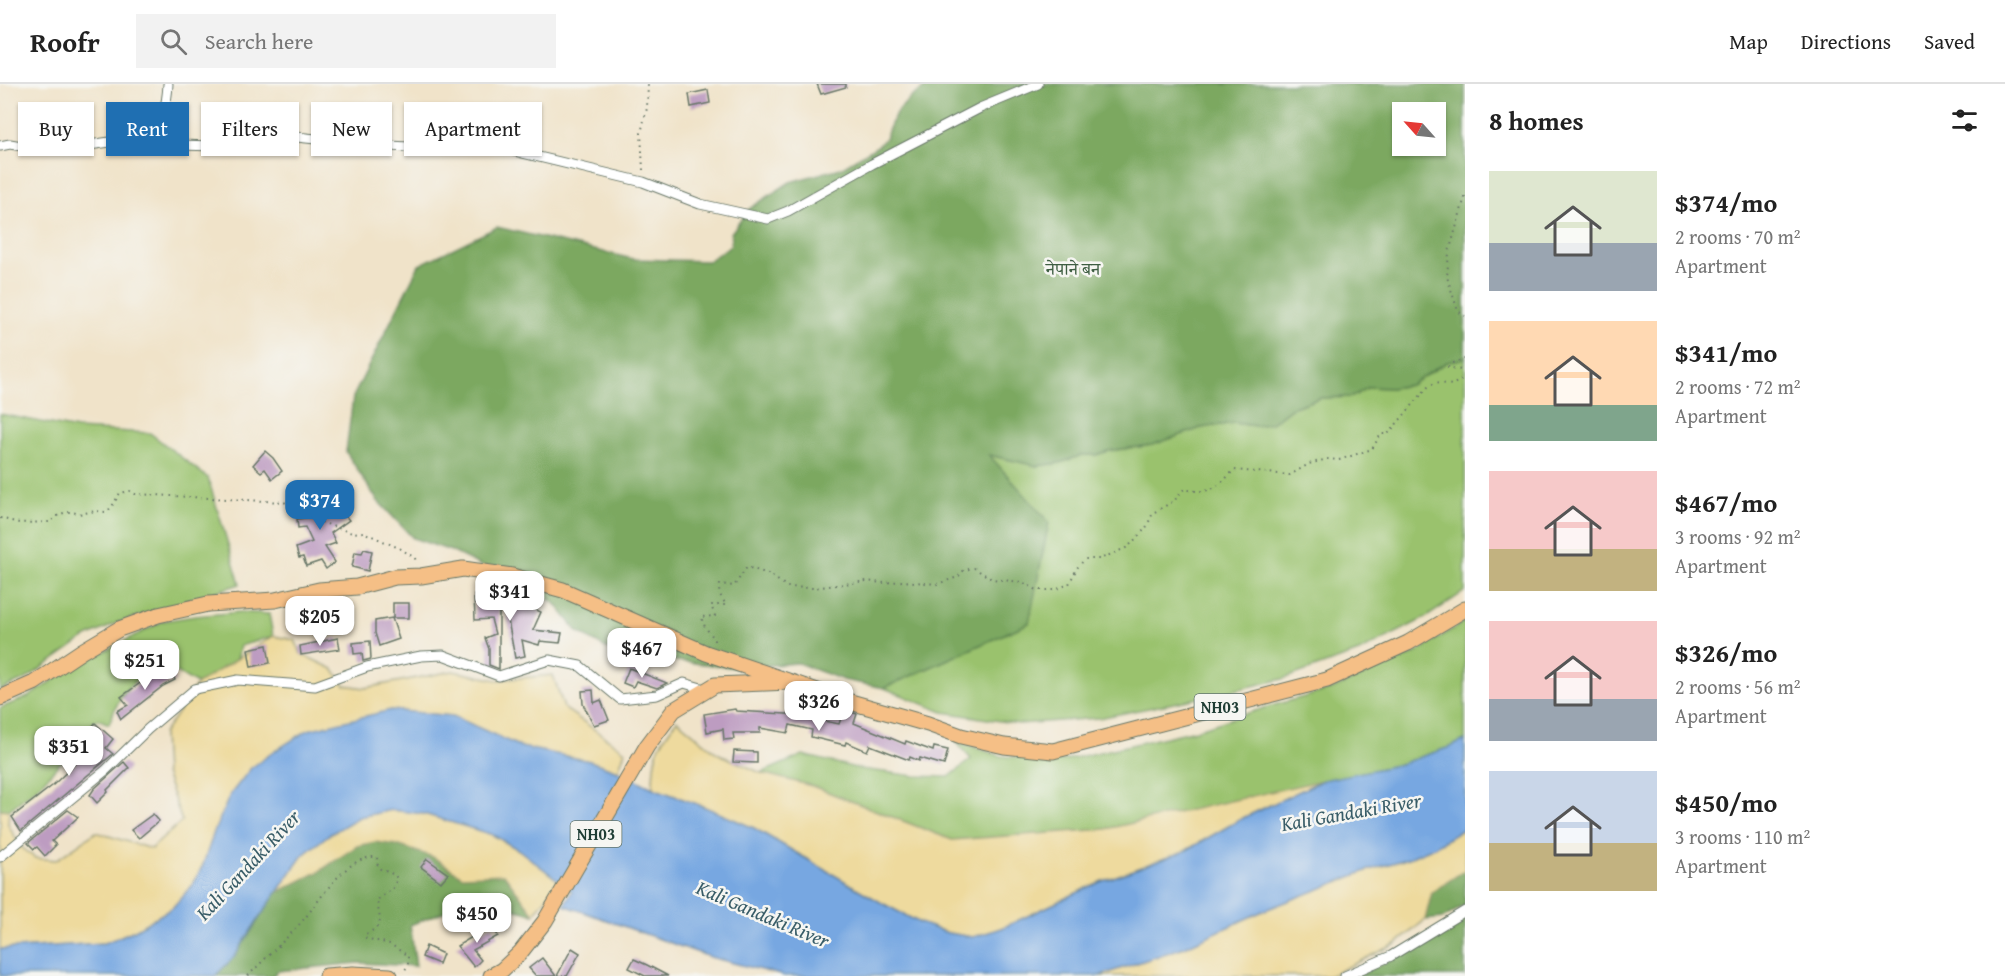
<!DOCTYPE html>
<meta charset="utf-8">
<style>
:root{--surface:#fff;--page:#f2f2f2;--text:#222;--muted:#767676;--line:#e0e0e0;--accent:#1f6fb2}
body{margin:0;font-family:"Gentium Book Plus","Noto Serif Devanagari",serif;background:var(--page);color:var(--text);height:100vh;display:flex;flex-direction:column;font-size:22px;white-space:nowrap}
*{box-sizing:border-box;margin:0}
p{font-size:20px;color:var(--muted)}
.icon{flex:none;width:33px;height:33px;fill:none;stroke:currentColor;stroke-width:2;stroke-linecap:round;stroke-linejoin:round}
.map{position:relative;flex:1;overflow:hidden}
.details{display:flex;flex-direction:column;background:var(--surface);width:540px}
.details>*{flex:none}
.guide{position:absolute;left:18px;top:18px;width:570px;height:54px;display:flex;gap:12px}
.needle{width:39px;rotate:297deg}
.controls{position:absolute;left:1392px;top:18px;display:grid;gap:12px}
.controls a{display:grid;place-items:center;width:54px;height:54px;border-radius:0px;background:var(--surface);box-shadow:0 2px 4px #0004;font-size:30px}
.price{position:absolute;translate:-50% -51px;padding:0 14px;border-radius:12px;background:#fff;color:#222;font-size:20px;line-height:39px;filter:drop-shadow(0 2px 3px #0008)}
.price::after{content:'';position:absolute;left:50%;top:36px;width:18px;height:14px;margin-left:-9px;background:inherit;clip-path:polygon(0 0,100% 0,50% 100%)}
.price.selected{background:var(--accent);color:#fff}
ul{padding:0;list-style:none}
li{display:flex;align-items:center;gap:18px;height:150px;padding:0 24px}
li span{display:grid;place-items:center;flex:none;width:168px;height:120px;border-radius:0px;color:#555}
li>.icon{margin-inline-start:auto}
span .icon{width:72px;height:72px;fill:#fffc;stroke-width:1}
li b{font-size:26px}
h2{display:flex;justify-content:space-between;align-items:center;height:72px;padding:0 24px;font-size:26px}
.chip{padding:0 21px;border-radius:0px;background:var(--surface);box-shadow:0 2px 4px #0004;font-size:21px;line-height:54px}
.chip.selected{background:var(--accent);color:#fff}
header{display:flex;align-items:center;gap:36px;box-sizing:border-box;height:84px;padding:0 30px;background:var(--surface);border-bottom:2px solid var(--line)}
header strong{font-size:28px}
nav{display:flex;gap:33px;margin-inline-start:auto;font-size:21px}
.search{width:420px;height:54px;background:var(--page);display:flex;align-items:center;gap:15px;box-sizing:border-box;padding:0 21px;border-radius:0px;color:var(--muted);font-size:22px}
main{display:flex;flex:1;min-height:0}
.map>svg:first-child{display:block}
</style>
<header>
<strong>Roofr</strong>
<div class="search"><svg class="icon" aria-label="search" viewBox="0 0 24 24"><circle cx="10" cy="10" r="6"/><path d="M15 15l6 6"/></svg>Search here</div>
<nav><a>Map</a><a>Directions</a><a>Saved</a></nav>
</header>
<main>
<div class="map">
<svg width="1465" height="892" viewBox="0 0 1465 892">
<rect width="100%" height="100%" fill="#f6f6f2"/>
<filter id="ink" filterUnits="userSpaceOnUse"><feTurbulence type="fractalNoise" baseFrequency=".0167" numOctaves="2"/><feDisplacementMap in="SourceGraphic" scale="12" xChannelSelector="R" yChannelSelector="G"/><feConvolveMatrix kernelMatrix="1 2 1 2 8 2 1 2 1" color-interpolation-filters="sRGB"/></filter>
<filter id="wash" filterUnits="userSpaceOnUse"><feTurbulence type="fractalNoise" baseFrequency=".008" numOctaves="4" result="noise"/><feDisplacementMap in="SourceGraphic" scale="24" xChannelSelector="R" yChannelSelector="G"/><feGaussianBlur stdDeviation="1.35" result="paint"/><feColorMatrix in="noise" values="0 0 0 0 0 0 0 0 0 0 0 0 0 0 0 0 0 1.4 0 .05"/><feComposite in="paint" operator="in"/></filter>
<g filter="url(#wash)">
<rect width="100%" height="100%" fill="#f0e3c9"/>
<g fill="#9ac26d" stroke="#5c8050" stroke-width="1.5">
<polygon points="1465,274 1465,507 1425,534 1359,568 1283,595 1209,612 1099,634 1019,640 943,628 884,604 1029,539 988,371 1037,382 1060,379 1082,371 1096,371 1108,367 1152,361 1201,344 1234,339 1256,342 1271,339 1291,324 1320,314 1352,313 1369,303 1391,304 1410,301 1447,278"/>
<polygon points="0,330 77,345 150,349 208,394 240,500 117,539 85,554 26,595 0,606"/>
<path d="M 240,528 L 269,530 L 273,552 L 240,562 L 236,581 L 217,594 L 197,600 L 165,581 C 132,595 121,605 109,640 L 98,635 L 79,650 L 71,667 L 39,702 L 9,726 L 0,725 L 0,624 L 28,613 L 69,586 L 163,537 L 195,532 Z"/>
<polygon points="1465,537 1465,656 1450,663 1397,681 1106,745 952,756 812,702 761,689 803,671 860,685 916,692 949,693 971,675 955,657 1001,672 1061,677 1196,646 1267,623 1333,605 1414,570"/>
</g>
<g fill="#7ba860" stroke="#4d724a" stroke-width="1.5" fill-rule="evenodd">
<path d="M 930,0 L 1465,0 L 1465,274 L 1447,278 L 1410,301 L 1391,304 L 1369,303 L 1352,313 L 1320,314 L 1291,324 L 1271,339 L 1256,342 L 1234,339 L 1201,344 L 1152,361 L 1108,367 L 1096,371 L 1082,371 L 1060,379 L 1037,382 L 989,371 L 1049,438 L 1029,539 L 884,604 L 843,596 L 798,579 L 737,584 L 616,570 L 578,548 L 554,518 L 451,467 L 413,454 L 377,416 L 346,368 L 353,313 L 419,181 L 497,143 L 633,175 L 708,177 L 731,161 L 731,149 L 749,125 L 790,98 L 841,84 L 876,63 L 884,56 L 896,29 L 910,14 ZM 1402,28 L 1436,28 L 1436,62 L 1402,62 Z"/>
<polygon points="375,758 397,761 433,773 462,792 504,790 534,830 473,816 410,841 416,882 358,879 278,887 272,892 215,892 235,872 276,809 318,788 357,762"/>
<polygon points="1465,786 1465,821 1444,834 1425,836 1432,808"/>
<polygon points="1465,836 1465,892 1356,892 1415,864"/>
</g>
<g fill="#eeda9e" stroke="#868c69" stroke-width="1.5">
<polygon points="273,552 295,556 301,570 333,585 345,601 365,604 453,587 497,596 553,591 564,624 625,667 618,687 590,677 521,663 453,632 391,626 251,684 230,711 214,748 203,781 191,803 172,824 135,846 105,859 0,865 0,725 9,726 8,740 20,762 35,774 56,776 96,748 151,765 182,737 165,689 163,650 197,600"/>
<path d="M 677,636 L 717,669 L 761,689 L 812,702 L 952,756 L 1106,745 L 1323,696 L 1241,735 L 1185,767 L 1100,798 L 1002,844 L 973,853 L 948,849 L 920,839 L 882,819 L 754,744 L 705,723 L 653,704 C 653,670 657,662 677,636 Z"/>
<polygon points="392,726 424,730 493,751 519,766 559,797 534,830 504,790 462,792 433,773 397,761 375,758 357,762 318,788 276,809 303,771 327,752 359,733"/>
<polygon points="1465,744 1465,786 1432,808 1425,836 1396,860 1329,892 1099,892 1184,863 1265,826 1366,787 1409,774 1434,763"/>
</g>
<polygon fill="#77a7e1" stroke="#4b728a" stroke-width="1.5" points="391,626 453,632 521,663 590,677 618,687 653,704 705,723 754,744 882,819 920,839 948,849 973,853 1002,844 1100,798 1185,767 1241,735 1323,696 1397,681 1450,663 1465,656 1465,744 1434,763 1409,774 1366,787 1265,826 1184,863 1099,892 784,892 710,873 564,821 572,807 519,766 493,751 424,730 392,726 359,733 327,752 303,771 255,840 235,872 215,892 0,892 0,865 105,859 135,846 172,824 191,803 203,781 214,748 230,711 251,684 273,668 308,646"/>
<g id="blocks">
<g fill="#bd9cc1">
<polygon points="817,0 846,0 846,3 821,10"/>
<polygon points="708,6 710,19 691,23 689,10"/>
<polygon points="265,367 273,374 282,387 272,395 265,385 261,388 253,381"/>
<polygon points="318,409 322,421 330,415 340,429 342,428 349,436 331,449 336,459 325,463 335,478 326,485 321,477 306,482 303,473 299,474 296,464 312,458 305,443 298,444 297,435 314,433 307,413"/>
<polygon points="364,465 372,467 368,487 352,483 355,468 362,469"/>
<polygon points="493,499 502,500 507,507 509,506 515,525 530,523 541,528 533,546 562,549 560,559 540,557 539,561 522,556 525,572 515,574 505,520 499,520 499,585 489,581 489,565 485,554 495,550 491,535 475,536 474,511 489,505 488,502"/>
<rect x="393" y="519" width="16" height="15"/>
<polygon points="392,534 399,555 379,562 375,549 375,537"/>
<polygon points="338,554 340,565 301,571 300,562"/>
<polygon points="370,557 371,575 363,577 362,569 354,570 353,559"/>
<polygon points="267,561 270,579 251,583 248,565"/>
<polygon points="170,584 175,596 163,602 121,635 117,627 128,621 121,613 150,592 152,593"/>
<polygon points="629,584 667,599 657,604 636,597 633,603 623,599"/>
<polygon points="593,606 594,619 601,616 609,636 594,641 583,620 582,607"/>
<polygon points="735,625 736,627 803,631 803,633 839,640 844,626 857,630 854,639 905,660 906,657 933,667 934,663 948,666 944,681 920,674 919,677 910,673 909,676 870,661 867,667 846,658 845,661 811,653 812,646 790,641 788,649 760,644 760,649 733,649 734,655 724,656 723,645 707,648 704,630"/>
<polygon points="95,639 113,655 106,664 113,670 21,747 12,733 52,702 76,679 73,676 94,659 86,651"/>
<polygon points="734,667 757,668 757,679 733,678"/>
<polygon points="124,678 129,684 107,706 108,708 97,719 90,711 94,705"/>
<polygon points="68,726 78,733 52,757 56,761 45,772 37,763 34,765 28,759"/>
<polygon points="153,730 159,737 139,754 131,746"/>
<polygon points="427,775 448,790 441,798 421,783"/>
<polygon points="492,841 498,852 473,866 481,876 474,883 457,862"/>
<polygon points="426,862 443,870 439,880 422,873"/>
<polygon points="572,864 580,869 567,892 557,892"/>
<polygon points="542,874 556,892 536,892 529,884"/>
<polygon points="634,875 647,881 668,892 645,892 629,884"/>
</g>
</g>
</g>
<g filter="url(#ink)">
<use href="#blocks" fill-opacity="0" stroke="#687768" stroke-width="1.5"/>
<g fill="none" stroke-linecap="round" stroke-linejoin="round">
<defs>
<g id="minor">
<path d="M 151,55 C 163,39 167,20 168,0"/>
<polyline points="0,62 10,60 33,64 62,65 144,53 180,61 251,63 297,53 371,61 446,65 497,63 643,98 700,120 768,135 788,127 872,80 980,24 1038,0"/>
<polyline points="0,773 106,686 148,645 195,605 238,596 315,602 367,583 421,572 443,571 499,592 549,576 580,582 620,615 657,611 684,599 708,606"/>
<polyline points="1345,892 1391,872 1465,827"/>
</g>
<g id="primary">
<polyline points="326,892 353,890 390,892"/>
<polyline points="491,892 502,886 520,869 545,837 647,662 674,626 715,601 789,598"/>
</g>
<polyline id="trunk" points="0,614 34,599 82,567 119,545 158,531 208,520 275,516 319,506 357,503 395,493 421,492 463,485 512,492 563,506 706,569 847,617 928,640 961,652 1004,662 1053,667 1327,596 1408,559 1465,525"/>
</defs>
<use href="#minor" stroke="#687768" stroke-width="11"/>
<use href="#primary" stroke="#687768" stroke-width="17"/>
<use href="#trunk" stroke="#687768" stroke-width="17"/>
<g stroke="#687768" stroke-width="2" stroke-dasharray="1.5 4.5" stroke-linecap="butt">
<polyline points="643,86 641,49 647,24 648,0"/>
<polyline points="1465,113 1449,168 1447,193 1458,227 1465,232"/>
<polyline points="1465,275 1452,279 1448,283 1465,287"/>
<path d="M 0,434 L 19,439 L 51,438 C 56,430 70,425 78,430 L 96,427 L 106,428 L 111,424 L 120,409 L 130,407 L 135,410 L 284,418 L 315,436 L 352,449 L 363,448 L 401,465 L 415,474 L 416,479"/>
<path d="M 714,557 L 714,554 L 705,543 L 701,533 L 715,532 L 711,521 L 726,521 L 719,509 L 720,500 L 734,502 L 747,483 L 768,490 L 788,503 L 813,504 L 867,497 L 882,499 L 903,497 L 937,500 L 958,493 L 964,486 L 974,484 L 992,495 L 1022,498 L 1037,506 L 1055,506 L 1069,500 L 1077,484 L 1085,475 L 1100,475 L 1128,463 L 1146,444 L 1153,429 L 1174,417 L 1184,405 C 1210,411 1217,404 1234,386 L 1290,391 L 1309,380 L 1327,375 L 1339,376 L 1372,365 L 1381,350 L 1388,350 L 1428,303 L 1436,298 L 1452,301 L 1464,294 L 1465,291"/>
<path d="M 248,892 C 266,873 287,855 304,835 C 322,814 346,771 377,773 L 378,784 L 395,791 L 397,795 L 393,804 L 377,816 C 379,836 386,840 366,850 L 365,854 L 390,860 L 408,872 L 408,882 L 403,888"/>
</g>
<use href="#minor" stroke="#fff" stroke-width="9"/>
<use href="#primary" stroke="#f5bf86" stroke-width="15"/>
<use href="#trunk" stroke="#f5bf86" stroke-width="15"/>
</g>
</g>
<g text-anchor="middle" stroke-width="5" stroke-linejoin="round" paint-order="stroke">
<g fill="#f6f6f2" stroke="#60746d" stroke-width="1.5">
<rect x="1194.5" y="610" width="51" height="26" rx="4.5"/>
<rect x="570.5" y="737" width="51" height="26" rx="4.5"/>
</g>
<g font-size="16" font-weight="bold" fill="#1f3d34">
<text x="1220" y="629">NH03</text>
<text x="596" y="756">NH03</text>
</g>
<g font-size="18" fill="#3e5e42" stroke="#f6f6f2">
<text x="1073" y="191">नेपाने बन</text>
</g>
<g font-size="20" font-style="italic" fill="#395d68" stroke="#f6f6f2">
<text transform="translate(1351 728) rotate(-10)" y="7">Kali Gandaki River</text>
<text transform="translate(248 781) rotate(-47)" y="7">Kali Gandaki River</text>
<text transform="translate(763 830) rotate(23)" y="7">Kali Gandaki River</text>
</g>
</g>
</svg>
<div class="controls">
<a><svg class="needle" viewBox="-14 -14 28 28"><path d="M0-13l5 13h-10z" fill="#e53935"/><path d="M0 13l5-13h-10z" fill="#767676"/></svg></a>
</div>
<b class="price selected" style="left:320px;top:447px">$374</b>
<b class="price" style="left:510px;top:538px">$341</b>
<b class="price" style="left:320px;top:563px">$205</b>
<b class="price" style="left:642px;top:595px">$467</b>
<b class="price" style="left:145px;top:607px">$251</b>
<b class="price" style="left:819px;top:648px">$326</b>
<b class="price" style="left:69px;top:693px">$351</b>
<b class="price" style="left:477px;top:860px">$450</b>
<div class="guide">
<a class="chip">Buy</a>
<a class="chip selected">Rent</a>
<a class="chip">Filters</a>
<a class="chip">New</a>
<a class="chip">Apartment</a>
</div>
</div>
<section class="details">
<h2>8 homes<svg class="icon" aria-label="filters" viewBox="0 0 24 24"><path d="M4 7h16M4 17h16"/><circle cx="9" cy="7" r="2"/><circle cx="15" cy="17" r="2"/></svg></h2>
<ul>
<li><span style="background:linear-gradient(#dfe7d0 60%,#9aa5b1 0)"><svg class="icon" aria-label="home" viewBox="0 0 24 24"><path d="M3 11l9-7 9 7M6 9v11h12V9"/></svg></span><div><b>$374/mo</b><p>2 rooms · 70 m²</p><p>Apartment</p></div></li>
<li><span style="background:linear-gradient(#ffd9b3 70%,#7fa58c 0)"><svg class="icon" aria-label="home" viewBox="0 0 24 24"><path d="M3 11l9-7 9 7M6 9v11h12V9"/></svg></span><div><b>$341/mo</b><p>2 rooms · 72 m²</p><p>Apartment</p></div></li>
<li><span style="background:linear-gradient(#f6c9c9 65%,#c2b280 0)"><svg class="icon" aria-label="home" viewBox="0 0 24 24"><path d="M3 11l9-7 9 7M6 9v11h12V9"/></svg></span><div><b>$467/mo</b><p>3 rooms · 92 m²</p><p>Apartment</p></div></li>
<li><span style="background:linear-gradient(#f6c9c9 65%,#9aa5b1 0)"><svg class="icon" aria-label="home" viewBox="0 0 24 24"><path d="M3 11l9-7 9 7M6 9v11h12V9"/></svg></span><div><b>$326/mo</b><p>2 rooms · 56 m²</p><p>Apartment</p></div></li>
<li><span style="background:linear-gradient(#c9d6e8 60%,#c2b280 0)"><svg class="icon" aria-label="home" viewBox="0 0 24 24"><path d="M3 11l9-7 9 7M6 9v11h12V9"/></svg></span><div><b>$450/mo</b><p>3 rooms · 110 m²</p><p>Apartment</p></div></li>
</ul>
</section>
</main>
